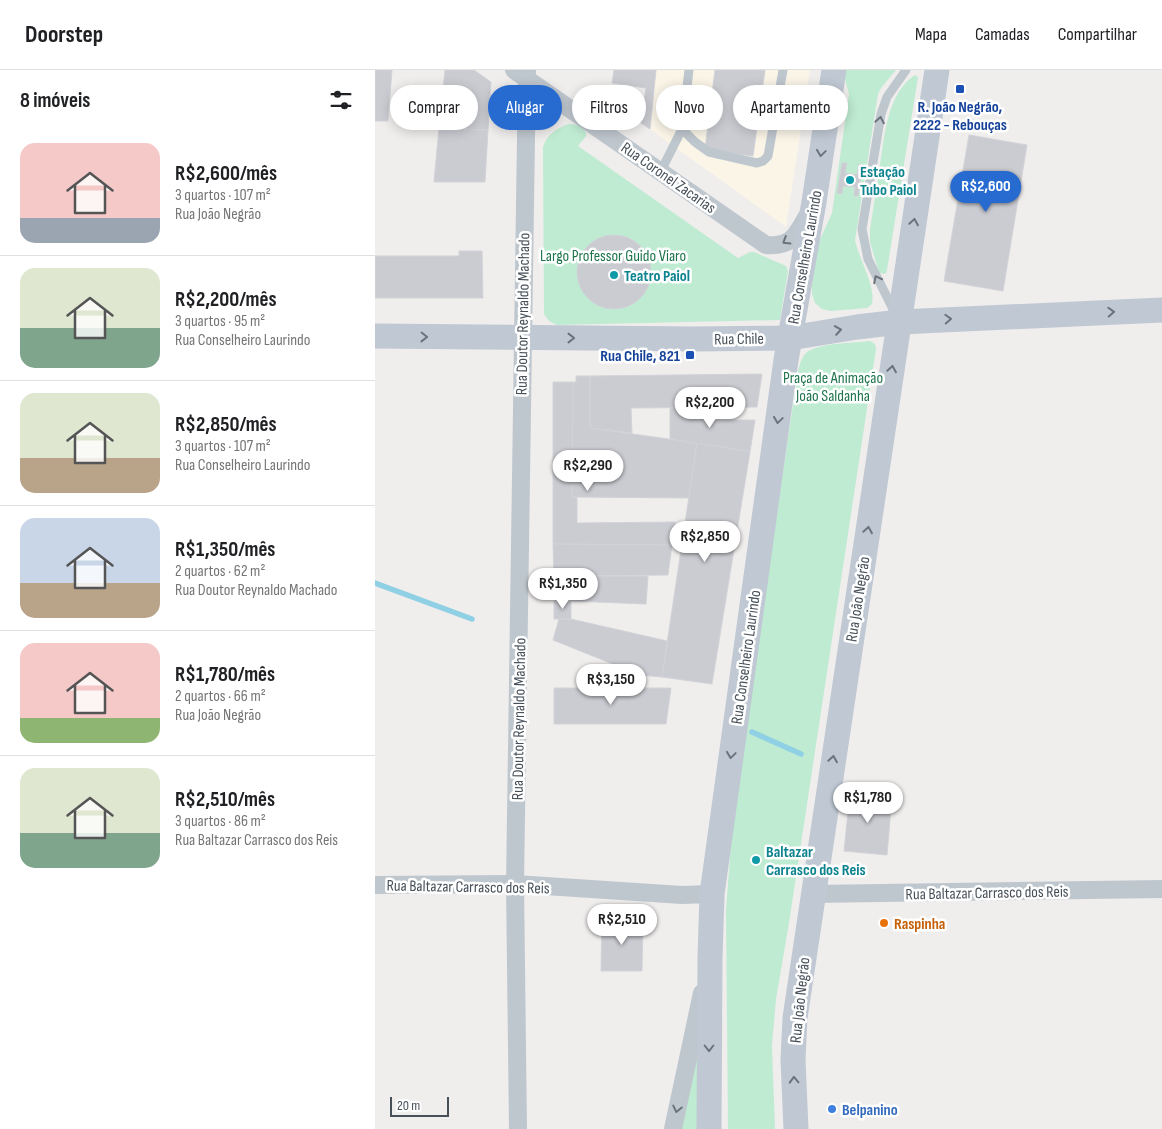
<!DOCTYPE html>
<html lang="pt">
<meta charset="utf-8">
<style>
:root{--surface:#fff;--page:#f6f6f6;--text:#202124;--muted:#757577;--line:#e0e0e0;--accent:#276bd0}
body{margin:0;font-family:"Sofia Sans Condensed",sans-serif;background:var(--page);color:var(--text);height:100vh;display:flex;flex-direction:column;font-size:19px;white-space:nowrap}
*{box-sizing:border-box;margin:0}
p{font-size:16px;color:var(--muted)}
.icon{flex:none;width:28px;height:28px;fill:none;stroke:currentColor;stroke-width:2;stroke-linecap:round;stroke-linejoin:round}
.map{position:relative;flex:1;overflow:hidden}
.sheet{display:flex;flex-direction:column;background:var(--surface);width:375px}
.sheet>*{flex:none}
.hud{position:absolute;left:15px;top:15px;width:475px;height:45px;display:flex;gap:10px}
.scale{position:absolute;left:15px;bottom:12px;width:59px;box-sizing:border-box;padding-left:5px;border:2px solid #475059;border-top:0;font-size:14px;line-height:18px;white-space:nowrap;color:#475059;-webkit-text-stroke:4px #fff;paint-order:stroke}
.price{position:absolute;translate:-50% -42px;padding:0 11px;border-radius:18px;background:#fff;color:#222;font-size:16px;line-height:32px;filter:drop-shadow(0 1px 2px #0008)}
.price::after{content:'';position:absolute;left:50%;top:30px;width:15px;height:11px;margin-left:-8px;background:inherit;clip-path:polygon(0 0,100% 0,50% 100%)}
.price.current{background:var(--accent);color:#fff}
ul{padding:0;list-style:none}
li{display:flex;align-items:center;gap:15px;height:125px;padding:0 20px}
li+li{border-top:1px solid var(--line)}
li span{display:grid;place-items:center;flex:none;width:140px;height:100px;border-radius:15px;color:#555}
li>.icon{margin-inline-start:auto}
span .icon{width:60px;height:60px;fill:#fffc;stroke-width:1}
li b{font-size:21px}
h2{display:flex;justify-content:space-between;align-items:center;height:60px;padding:0 20px;font-size:21px}
.chip{padding:0 18px;border-radius:22px;background:var(--surface);box-shadow:0 2px 12px #0003;font-size:18px;line-height:45px}
.chip.current{background:var(--accent);color:#fff}
header{display:flex;align-items:center;gap:30px;box-sizing:border-box;height:70px;padding:0 25px;background:var(--surface);border-bottom:1px solid var(--line)}
header strong{font-size:24px}
nav{display:flex;gap:28px;margin-inline-start:auto;font-size:18px}
main{display:flex;flex:1;min-height:0}
.map>svg:first-child{display:block}
</style>
<header>
<strong>Doorstep</strong>
<nav><a>Mapa</a><a>Camadas</a><a>Compartilhar</a></nav>
</header>
<main>
<section class="sheet">
<h2>8 imóveis<svg class="icon" aria-label="filters" viewBox="0 0 24 24"><path d="M4 7h16M4 17h16"/><circle cx="9" cy="7" r="2"/><circle cx="15" cy="17" r="2"/></svg></h2>
<ul>
<li><span style="background:linear-gradient(#f6c9c9 75%,#9aa5b1 0)"><svg class="icon" aria-label="home" viewBox="0 0 24 24"><path d="M3 11l9-7 9 7M6 9v11h12V9"/></svg></span><div><b>R$2,600/mês</b><p>3 quartos · 107 m²</p><p>Rua João Negrão</p></div></li>
<li><span style="background:linear-gradient(#dfe7d0 60%,#7fa58c 0)"><svg class="icon" aria-label="home" viewBox="0 0 24 24"><path d="M3 11l9-7 9 7M6 9v11h12V9"/></svg></span><div><b>R$2,200/mês</b><p>3 quartos · 95 m²</p><p>Rua Conselheiro Laurindo</p></div></li>
<li><span style="background:linear-gradient(#dfe7d0 65%,#b9a48a 0)"><svg class="icon" aria-label="home" viewBox="0 0 24 24"><path d="M3 11l9-7 9 7M6 9v11h12V9"/></svg></span><div><b>R$2,850/mês</b><p>3 quartos · 107 m²</p><p>Rua Conselheiro Laurindo</p></div></li>
<li><span style="background:linear-gradient(#c9d6e8 65%,#b9a48a 0)"><svg class="icon" aria-label="home" viewBox="0 0 24 24"><path d="M3 11l9-7 9 7M6 9v11h12V9"/></svg></span><div><b>R$1,350/mês</b><p>2 quartos · 62 m²</p><p>Rua Doutor Reynaldo Machado</p></div></li>
<li><span style="background:linear-gradient(#f6c9c9 75%,#8fb573 0)"><svg class="icon" aria-label="home" viewBox="0 0 24 24"><path d="M3 11l9-7 9 7M6 9v11h12V9"/></svg></span><div><b>R$1,780/mês</b><p>2 quartos · 66 m²</p><p>Rua João Negrão</p></div></li>
<li><span style="background:linear-gradient(#dfe7d0 65%,#7fa58c 0)"><svg class="icon" aria-label="home" viewBox="0 0 24 24"><path d="M3 11l9-7 9 7M6 9v11h12V9"/></svg></span><div><b>R$2,510/mês</b><p>3 quartos · 86 m²</p><p>Rua Baltazar Carrasco dos Reis</p></div></li>
</ul>
</section>
<div class="map">
<svg width="787" height="1059" viewBox="0 0 787 1059">
<rect width="100%" height="100%" fill="#f0eded"/>
<polygon fill="#faf5e7" points="281,0 435,0 411,157 275,59"/>
<g fill="#beebd1">
<path d="M 470,0 L 521,0 L 506,18 L 503,24 L 480,170 C 484,190 501,216 497,234 L 492,238 L 456,241 L 447,239 L 440,233 L 437,224 L 437,215 L 444,172 L 457,143 L 474,24 L 469,5 Z"/>
<path d="M 540,5 L 543,7 L 512,200 L 511,203 L 508,204 L 504,202 L 495,172 L 495,160 C 498,138 502,117 505,95 C 510,64 512,24 540,5 Z"/>
<path d="M 194,54 C 202,54 207,56 211,63 L 211,66 L 203,76 L 363,188 L 375,182 L 379,182 L 411,196 L 413,201 L 405,250 L 182,255 L 174,251 L 169,244 L 168,77 C 172,64 182,58 194,54 Z"/>
<path d="M 495,271 L 500,274 L 501,279 L 414,853 L 401,929 L 397,976 L 400,1059 L 353,1059 L 351,841 L 359,732 L 423,301 C 425,294 426,288 431,283 C 442,273 479,273 495,271 Z"/>
<polygon points="323,988 327,1059 304,1059 319,991"/>
</g>
<g fill="none" stroke-linecap="round" stroke-linejoin="round">
<g stroke="#8fd0e4" stroke-width="5.5">
<polyline points="0,513 97,549"/>
<polyline points="377,662 426,684"/>
</g>
</g>
<g fill="#caccd2" stroke="#d2d3d8">
<polygon points="0,0 17,0 13,51 0,51"/>
<polygon points="70,0 99,0 116,12 113,60 64,58"/>
<polygon points="239,0 281,0 275,59 266,53 271,18 237,13"/>
<polygon points="340,0 390,0 378,86 330,79"/>
<polygon points="64,58 113,60 110,112 59,112"/>
<polygon points="594,65 652,75 628,221 569,211"/>
<polygon points="467,93 472,93 470,103 482,105 484,94 488,95 483,126 479,126 480,117 468,116 467,124 462,123"/>
<circle cx="239" cy="202" r="37"/>
<polygon points="84,181 107,181 108,228 0,228 0,186 84,186"/>
<polygon points="387,304 382,337 256,338 257,363 215,358 215,306"/>
<polygon points="201,306 215,306 215,358 322,373 314,428 197,427 198,312 201,312"/>
<polygon points="178,312 198,312 197,427 202,428 202,453 300,452 297,475 178,474"/>
<polygon points="295,338 335,338 335,350 380,350 375,382 295,369"/>
<polygon points="322,373 375,382 337,614 287,607"/>
<polygon points="178,474 297,475 293,505 179,506"/>
<polygon points="196,506 273,506 271,534 196,531"/>
<rect x="179" y="531" width="17" height="18"/>
<polygon points="184,549 196,549 292,571 287,607 265,605 178,570"/>
<polygon points="179,618 296,618 291,654 179,654"/>
<polygon points="475,723 517,727 512,785 469,781"/>
<polygon points="227,850 268,852 267,901 226,901"/>
</g>
<g fill="none" stroke-linecap="round" stroke-linejoin="round">
<g stroke="#bfc7ce" stroke-width="9">
<polyline points="307,59 320,72 334,82 382,93 388,91 393,86 408,0"/>
<polyline points="286,101 307,59 314,0"/>
<polyline points="520,243 493,189 487,159 506,44 512,27 531,0"/>
</g>
<g stroke="#bfc7ce" stroke-width="18">
<path d="M 139,0 L 391,175 C 416,177 421,166 432,146"/>
<polyline points="0,815 140,814 307,825 337,824"/>
<polyline points="437,824 787,819"/>
<polyline points="143,1059 140,814 152,0"/>
<polyline points="298,1059 327,923"/>
</g>
<g stroke="#bfc8d3" stroke-width="25">
<polyline points="0,266 319,269 415,268 482,257 525,252 787,240"/>
<polyline points="334,1059 335,888 337,824 411,290 439,132 459,0"/>
<polyline points="421,1059 418,990 420,948 562,0"/>
</g>
</g>
<defs><path id="oneway-chevron" d="M-2-3.5L2.5 0L-2 3.5" fill="none" stroke-width="1.6" stroke-linecap="round" stroke-linejoin="round" transform="scale(1.25)"/></defs>
<g stroke="#6b747c">
<use href="#oneway-chevron" transform="translate(505 50) rotate(-80)"/>
<use href="#oneway-chevron" transform="translate(411 171) rotate(148)"/>
<use href="#oneway-chevron" transform="translate(502 209) rotate(-117)"/>
<use href="#oneway-chevron" transform="translate(302 1039) rotate(102)"/>
</g>
<g stroke="#6b747e">
<use href="#oneway-chevron" transform="translate(446 83) rotate(98)"/>
<use href="#oneway-chevron" transform="translate(539 152) rotate(-81)"/>
<use href="#oneway-chevron" transform="translate(736 242) rotate(-3)"/>
<use href="#oneway-chevron" transform="translate(573 249) rotate(-3)"/>
<use href="#oneway-chevron" transform="translate(463 260) rotate(-9)"/>
<use href="#oneway-chevron" transform="translate(49 267) rotate(1)"/>
<use href="#oneway-chevron" transform="translate(196 268)"/>
<use href="#oneway-chevron" transform="translate(517 299) rotate(-81)"/>
<use href="#oneway-chevron" transform="translate(403 350) rotate(98)"/>
<use href="#oneway-chevron" transform="translate(493 460) rotate(-81)"/>
<use href="#oneway-chevron" transform="translate(356 685) rotate(98)"/>
<use href="#oneway-chevron" transform="translate(458 689) rotate(-81)"/>
<use href="#oneway-chevron" transform="translate(334 978) rotate(90)"/>
<use href="#oneway-chevron" transform="translate(419 1010) rotate(-92)"/>
</g>
<g fill="#1a4fb4" stroke="#fff" stroke-width="2">
<rect x="580" y="14" width="10" height="10" rx="2.5"/>
<rect x="310" y="280" width="10" height="10" rx="2.5"/>
</g>
<g fill="#0f9aa8" stroke="#fff" stroke-width="2">
<circle cx="475" cy="110" r="5"/>
<circle cx="239" cy="205" r="5"/>
<circle cx="381" cy="790" r="5"/>
</g>
<circle fill="#e8710a" stroke="#fff" stroke-width="2" cx="509" cy="853" r="5"/>
<circle fill="#3f7fe0" stroke="#fff" stroke-width="2" cx="457" cy="1039" r="5"/>
<g text-anchor="middle" stroke-width="5" stroke-linejoin="round" paint-order="stroke">
<g font-size="16" font-weight="bold" fill="#164399" stroke="#fff">
<text x="585" y="42">R. João Negrão,<tspan x="585" dy="18">2222 - Rebouças</tspan></text>
<text x="305" y="291" text-anchor="end">Rua Chile, 821</text>
</g>
<g font-size="16" font-weight="bold" fill="#0d838f" stroke="#fff" text-anchor="start">
<text x="485" y="107">Estação<tspan x="485" dy="18">Tubo Paiol</tspan></text>
<text x="249" y="211">Teatro Paiol</text>
<text x="391" y="787">Baltazar<tspan x="391" dy="18">Carrasco dos Reis</tspan></text>
</g>
<g font-size="16" fill="#475059" stroke="#fff">
<text transform="translate(294 107) rotate(35)" y="6">Rua Coronel Zacarias</text>
<text transform="translate(429 187) rotate(-80)" y="6">Rua Conselheiro Laurindo</text>
<text transform="translate(147 244) rotate(-89)" y="6">Rua Doutor Reynaldo Machado</text>
<text transform="translate(364 268) rotate(-1)" y="6">Rua Chile</text>
<text transform="translate(482 529) rotate(-81)" y="6">Rua João Negrão</text>
<text transform="translate(370 587) rotate(-82)" y="6">Rua Conselheiro Laurindo</text>
<text transform="translate(143 649) rotate(-89)" y="6">Rua Doutor Reynaldo Machado</text>
<text transform="translate(93 816) rotate(1)" y="6">Rua Baltazar Carrasco dos Reis</text>
<text transform="translate(612 822) rotate(-1)" y="6">Rua Baltazar Carrasco dos Reis</text>
<text transform="translate(424 930) rotate(-84)" y="6">Rua João Negrão</text>
</g>
<g font-size="16" fill="#1e744c" stroke="#fff">
<text x="238" y="191">Largo Professor Guido Viaro</text>
<text x="458" y="313">Praça de Animação<tspan x="458" dy="18">João Saldanha</tspan></text>
</g>
<g font-size="16" font-weight="bold" fill="#c56008" stroke="#fff" text-anchor="start">
<text x="519" y="859">Raspinha</text>
</g>
<g font-size="16" font-weight="bold" fill="#366cbe" stroke="#fff" text-anchor="start">
<text x="467" y="1045">Belpanino</text>
</g>
</g>
</svg>
<div class="scale">20 m</div>
<b class="price current" style="left:611px;top:143px">R$2,600</b>
<b class="price" style="left:335px;top:359px">R$2,200</b>
<b class="price" style="left:213px;top:422px">R$2,290</b>
<b class="price" style="left:330px;top:493px">R$2,850</b>
<b class="price" style="left:188px;top:540px">R$1,350</b>
<b class="price" style="left:236px;top:636px">R$3,150</b>
<b class="price" style="left:493px;top:754px">R$1,780</b>
<b class="price" style="left:247px;top:876px">R$2,510</b>
<div class="hud">
<a class="chip">Comprar</a>
<a class="chip current">Alugar</a>
<a class="chip">Filtros</a>
<a class="chip">Novo</a>
<a class="chip">Apartamento</a>
</div>
</div>
</main>
